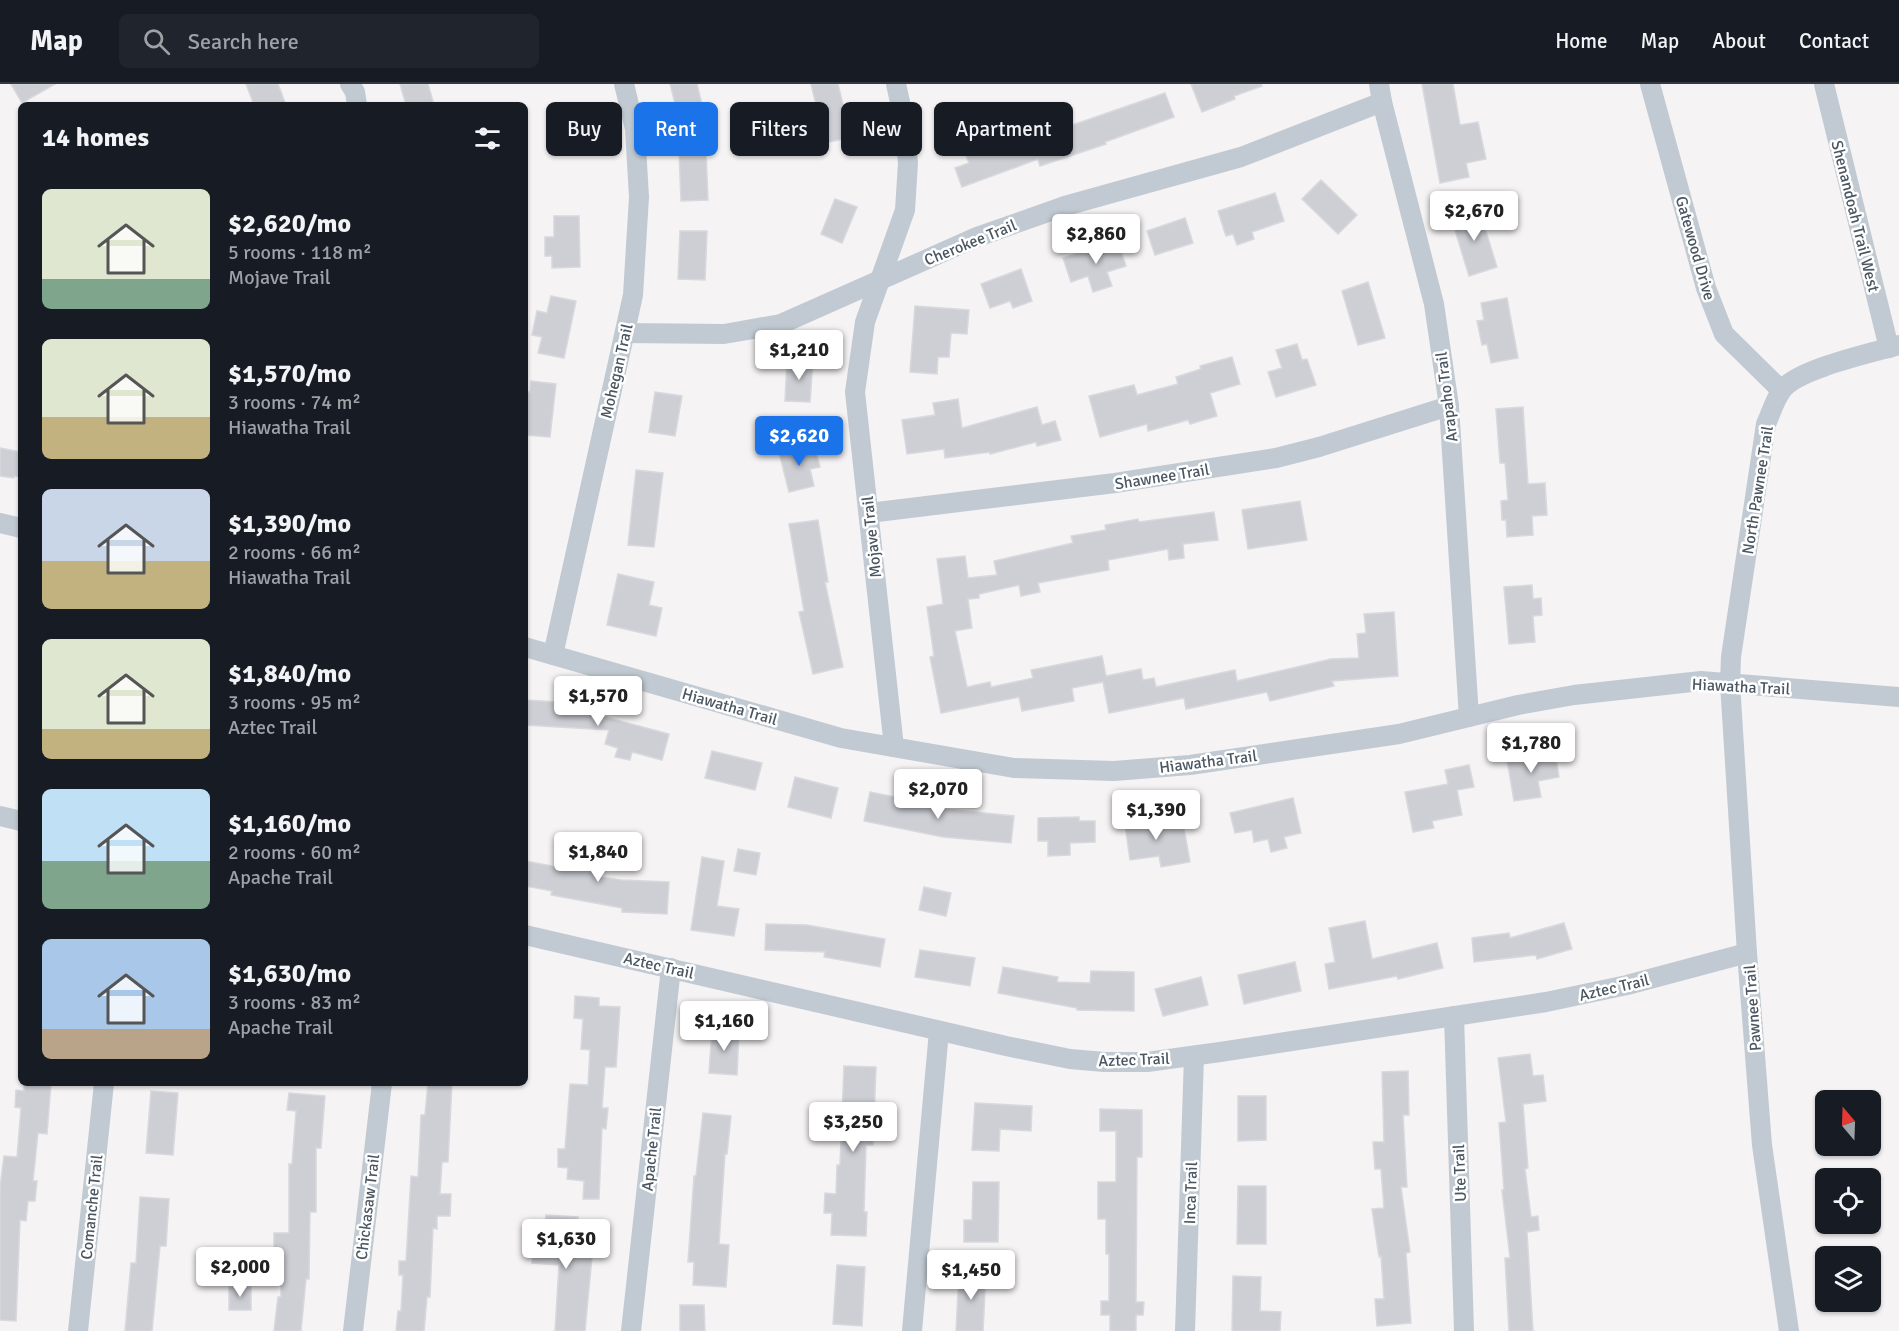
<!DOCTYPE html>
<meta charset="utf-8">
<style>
:root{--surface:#171b24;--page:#20242c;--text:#f1f3f6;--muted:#9ea1a6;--line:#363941;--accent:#1a73e8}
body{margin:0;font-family:Signika,sans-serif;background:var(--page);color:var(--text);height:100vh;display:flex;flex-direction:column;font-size:22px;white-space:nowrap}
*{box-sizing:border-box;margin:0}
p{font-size:20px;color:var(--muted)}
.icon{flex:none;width:33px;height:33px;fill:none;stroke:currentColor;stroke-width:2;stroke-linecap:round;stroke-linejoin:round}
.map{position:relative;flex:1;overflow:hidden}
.details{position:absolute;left:18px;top:18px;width:510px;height:984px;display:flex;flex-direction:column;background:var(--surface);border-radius:9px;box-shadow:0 2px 4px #0004}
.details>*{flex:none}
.guide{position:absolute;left:546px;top:18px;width:570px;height:54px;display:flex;gap:12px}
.needle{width:39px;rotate:341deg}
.buttons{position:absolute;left:1815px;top:1006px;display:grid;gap:12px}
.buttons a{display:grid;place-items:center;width:66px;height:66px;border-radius:9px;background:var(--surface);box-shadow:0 2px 4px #0004;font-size:30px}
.price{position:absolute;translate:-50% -51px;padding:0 14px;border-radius:6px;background:#fff;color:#222;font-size:20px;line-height:39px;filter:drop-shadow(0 2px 3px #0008)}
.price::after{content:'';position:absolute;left:50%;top:36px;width:18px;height:14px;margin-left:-9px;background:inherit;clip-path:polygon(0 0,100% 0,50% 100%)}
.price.current{background:var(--accent);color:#fff}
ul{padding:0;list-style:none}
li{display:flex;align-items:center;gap:18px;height:150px;padding:0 24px}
li span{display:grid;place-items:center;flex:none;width:168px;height:120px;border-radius:9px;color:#555}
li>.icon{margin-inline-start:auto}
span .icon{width:72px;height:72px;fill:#fffc;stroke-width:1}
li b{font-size:26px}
h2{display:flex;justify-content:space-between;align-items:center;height:72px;padding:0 24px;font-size:26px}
.tag{padding:0 21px;border-radius:9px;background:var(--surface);box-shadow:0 2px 4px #0004;font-size:21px;line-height:54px}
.tag.current{background:var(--accent);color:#fff}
header{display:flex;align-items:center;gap:36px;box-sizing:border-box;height:84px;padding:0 30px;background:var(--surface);border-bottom:2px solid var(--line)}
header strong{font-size:28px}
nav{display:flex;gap:33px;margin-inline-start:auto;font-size:21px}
.search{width:420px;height:54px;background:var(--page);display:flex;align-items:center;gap:15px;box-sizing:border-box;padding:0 21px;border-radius:9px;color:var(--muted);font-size:22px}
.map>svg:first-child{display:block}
</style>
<header>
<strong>Map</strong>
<div class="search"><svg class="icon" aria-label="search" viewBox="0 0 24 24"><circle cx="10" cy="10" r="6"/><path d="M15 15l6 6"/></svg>Search here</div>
<nav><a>Home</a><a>Map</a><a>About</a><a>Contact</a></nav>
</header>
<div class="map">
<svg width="1899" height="1247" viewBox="0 0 1899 1247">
<rect width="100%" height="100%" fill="#f5f3f3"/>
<g fill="#cdcfd5" stroke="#d7d9de" stroke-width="1.5">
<polygon points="11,0 55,0 22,19"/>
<polygon points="246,0 278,0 286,21 254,21"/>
<polygon points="400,0 428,0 434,21 406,21"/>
<polygon points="670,0 697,0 704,29 679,35"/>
<polygon points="811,0 838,0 851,53 825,59"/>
<polygon points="1191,0 1261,0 1262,2 1234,12 1235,15 1202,28"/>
<polygon points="1422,0 1453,0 1460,41 1478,38 1486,75 1466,79 1469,93 1440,99"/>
<polygon points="1165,9 1174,33 1105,58 1106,60 1040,82 1038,75 962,103 955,84 969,79 962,62 989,53 992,62 1009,56 1012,62"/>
<polygon points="706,67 708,116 681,117 679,68"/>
<polygon points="1321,96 1357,131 1338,150 1302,115"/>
<polygon points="1275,109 1284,137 1252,148 1254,155 1237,161 1233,150 1226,152 1218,127"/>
<polygon points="835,115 857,123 842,159 821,150"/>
<polygon points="1479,125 1497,183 1469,192 1451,133"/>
<polygon points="554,132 579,132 580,183 552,184 552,172 545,172 545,153 554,153"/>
<polygon points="1185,134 1193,159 1155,171 1147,147"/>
<polygon points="680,147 707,147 705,196 678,195"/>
<polygon points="1117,156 1126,182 1107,188 1112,202 1093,208 1088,192 1071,198 1063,174"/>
<polygon points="1021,185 1032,217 1013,224 1010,217 990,224 981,200"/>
<polygon points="1368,198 1385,254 1358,261 1342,207"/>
<polygon points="551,212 576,217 564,274 538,269 542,253 532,251 537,227 547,229"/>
<polygon points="1507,214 1518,274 1491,279 1487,260 1482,261 1477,237 1484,236 1481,219"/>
<polygon points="915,222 969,226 967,250 951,249 949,273 938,273 937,290 910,288"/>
<polygon points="1297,260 1302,276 1307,275 1316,301 1276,313 1268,288 1282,284 1276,266"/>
<polygon points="1232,273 1240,300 1210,309 1217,332 1190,340 1188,336 1148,347 1147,340 1100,353 1089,312 1134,301 1137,311 1178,300 1176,293 1201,285 1200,282"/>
<polygon points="787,275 813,277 810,318 785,317"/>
<polygon points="531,297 556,300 550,353 525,351 525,308 530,308"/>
<polygon points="655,308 682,312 675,352 649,348"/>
<polygon points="958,315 962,344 1037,323 1042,341 1055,337 1061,356 1037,362 1036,358 990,370 990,368 945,374 944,365 907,370 902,336 935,331 933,319"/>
<polygon points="1523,323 1528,400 1545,399 1547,431 1532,432 1533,451 1507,453 1506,436 1502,436 1501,417 1508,416 1505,379 1500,379 1496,325"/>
<polygon points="814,360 820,383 810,385 814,402 789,408 779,368"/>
<polygon points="0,364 21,368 21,393 14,392 14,394 0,392"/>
<polygon points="636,386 663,389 654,463 628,461"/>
<polygon points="1300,417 1307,456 1248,465 1242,426"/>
<polygon points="1214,428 1218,456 1183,460 1184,474 1169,476 1168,465 1108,476 1109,486 1038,499 1040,508 1021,512 1019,501 979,510 979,514 968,515 972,544 955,547 967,603 990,598 991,603 1033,594 1031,586 1102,572 1106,592 1141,585 1143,596 1154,594 1156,603 1235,586 1237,597 1331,575 1359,574 1357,550 1366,549 1364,530 1394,528 1398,592 1332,597 1334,602 1270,617 1267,608 1186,625 1184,614 1109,629 1103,598 1072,604 1074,617 1022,627 1019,613 941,629 930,573 934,572 927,523 943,520 937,475 965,472 968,494 997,491 994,477 1073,459 1071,452 1106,446 1105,441 1138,435 1139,438"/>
<polygon points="818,436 828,498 825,498 843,583 813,590 799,528 804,527 789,440"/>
<polygon points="618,490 654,498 649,521 662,524 656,552 607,541"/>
<polygon points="1532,501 1533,515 1541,514 1542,531 1533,532 1535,558 1509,560 1504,503"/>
<polygon points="525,616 591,620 590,629 669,650 662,676 632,668 630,676 615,673 618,664 605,660 609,646 525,641"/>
<polygon points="712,667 762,679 755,706 705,694"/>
<polygon points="1555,668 1559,693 1538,697 1541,713 1514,717 1507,676"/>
<polygon points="1469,681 1474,703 1457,706 1462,731 1432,737 1434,744 1413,748 1405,708 1448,700 1445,686"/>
<polygon points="795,693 838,704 831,734 788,723"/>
<polygon points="870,708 934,721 934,724 1014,732 1011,759 943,753 864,737"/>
<polygon points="1293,714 1301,749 1284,753 1287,764 1271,768 1268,755 1254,758 1252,746 1235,749 1230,729"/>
<polygon points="1150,730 1152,744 1183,739 1190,778 1161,783 1159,772 1130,776 1124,734"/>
<polygon points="1079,733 1079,737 1095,737 1095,758 1070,759 1070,771 1048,772 1048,757 1038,757 1038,734"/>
<polygon points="585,752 608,756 601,793 621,796 669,798 667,830 622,828 622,824 551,811 552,807 525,802 525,777 578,787"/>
<polygon points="738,765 760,769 756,791 734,787"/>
<polygon points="702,773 724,777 717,822 739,825 734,852 691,846"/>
<polygon points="924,803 951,809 946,832 919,826"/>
<polygon points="1365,837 1372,875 1437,859 1443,884 1398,895 1397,892 1329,905 1325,880 1335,878 1329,844"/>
<polygon points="1564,839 1572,865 1537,875 1536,871 1474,878 1472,854 1509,849 1510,854"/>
<polygon points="766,840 807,841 885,855 880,883 824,873 825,868 765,866"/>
<polygon points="920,866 975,874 970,902 915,893"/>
<polygon points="1295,878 1301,907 1244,920 1238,891"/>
<polygon points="1003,883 1058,893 1057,898 1090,899 1091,887 1134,888 1134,927 1077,926 1077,924 998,909"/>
<polygon points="1201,893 1208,921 1163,932 1155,905"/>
<polygon points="575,912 599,914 599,922 620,923 616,983 605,983 602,1024 608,1024 606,1045 602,1044 599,1115 583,1115 584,1097 567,1095 568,1084 558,1083 558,1065 565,1065 570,1000 588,1001 590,966 581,965 583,935 574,934"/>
<polygon points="712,945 739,946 737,991 709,989"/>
<polygon points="1530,970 1533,992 1543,991 1546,1017 1523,1020 1528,1084 1525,1085 1531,1133 1538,1132 1539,1146 1527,1148 1533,1247 1509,1247 1505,1174 1510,1174 1502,1106 1504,1106 1499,1039 1506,1038 1498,974"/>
<polygon points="844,982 876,983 873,1061 866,1061 864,1128 867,1128 866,1152 831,1151 832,1129 824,1129 825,1109 836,1110 837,1081 840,1081"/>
<polygon points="1408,987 1409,1031 1403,1031 1407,1103 1401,1103 1410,1168 1406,1169 1411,1239 1377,1242 1375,1215 1384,1215 1381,1172 1379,1173 1372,1125 1384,1124 1381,1085 1375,1085 1373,1058 1384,1058 1382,988"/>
<polygon points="24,999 51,999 47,1050 38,1049 33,1097 37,1097 35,1117 28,1117 26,1137 20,1136 16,1237 0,1236 0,1103 4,1072 17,1073 21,1024 15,1023 16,1006 24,1007"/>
<polygon points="428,999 452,999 448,1078 442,1078 440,1110 451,1110 450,1132 437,1132 437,1145 433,1144 430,1213 427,1213 424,1247 396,1247 398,1227 401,1227 403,1191 399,1191 399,1177 406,1177 411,1092 418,1093 421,1031 425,1031"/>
<polygon points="151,1007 178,1009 173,1071 146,1069"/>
<polygon points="289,1009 325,1012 321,1064 316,1064 316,1128 310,1128 309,1195 306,1195 301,1247 274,1247 278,1213 281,1213 281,1183 274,1183 274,1149 289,1149 289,1080 292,1080 296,1027 287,1026"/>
<polygon points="1238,1012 1266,1012 1266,1056 1238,1057"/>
<polygon points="975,1019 1032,1022 1031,1047 1000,1045 999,1067 972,1066"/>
<polygon points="1100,1025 1142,1026 1142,1073 1137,1073 1136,1218 1144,1218 1143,1231 1136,1231 1136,1247 1110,1247 1110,1231 1101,1231 1101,1217 1109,1217 1109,1170 1106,1170 1106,1135 1098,1135 1098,1098 1116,1098 1116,1047 1100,1047"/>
<polygon points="703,1029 731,1032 727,1070 725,1070 719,1160 729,1161 726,1203 693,1201 694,1178 688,1178 694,1092 696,1092"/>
<polygon points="973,1098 999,1098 998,1158 964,1158 964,1136 972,1136"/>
<polygon points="1238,1102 1266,1102 1266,1160 1237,1160"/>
<polygon points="140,1113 169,1115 166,1162 160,1162 152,1247 125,1247 131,1179 136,1179"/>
<polygon points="546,1131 578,1133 576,1161 593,1162 585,1247 555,1247 559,1181 532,1179 534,1151 544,1151"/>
<polygon points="837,1181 865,1183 862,1242 833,1240"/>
<polygon points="959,1187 986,1188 983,1247 956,1247"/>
<polygon points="1233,1192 1261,1193 1260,1227 1281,1228 1280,1247 1232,1247"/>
<rect x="229" y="1203" width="22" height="23"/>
<polygon points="680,1221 704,1221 705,1247 680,1247"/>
</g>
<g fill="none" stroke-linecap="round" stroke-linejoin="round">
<g stroke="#c1cad2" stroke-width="20">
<polyline points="350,0 355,8 357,21"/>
<polyline points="1379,0 1382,18 1434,220 1449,322 1469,633"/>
<polyline points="1650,0 1706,204 1724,250 1781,306"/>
<polyline points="1824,0 1889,264"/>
<polyline points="625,249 724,250 781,240 977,153 1065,122 1241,73 1382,18"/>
<polyline points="869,429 1115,399 1276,374 1319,363 1449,322"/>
<polyline points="0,439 21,444"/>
<polyline points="525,563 841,654 1014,684 1114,687 1190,681 1399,650 1518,621 1574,611 1701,597 1899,613"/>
<polyline points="553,571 633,211 639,113 635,45 624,0"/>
<polyline points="894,663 855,308 865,238 905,126 908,79 904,36 896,0"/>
<polyline points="0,732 21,737"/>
<polyline points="525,851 1006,962 1070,975 1104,978 1147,978 1220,968 1546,918 1627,901 1747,869"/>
<polyline points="1454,932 1464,1247"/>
<polyline points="78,1247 104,999"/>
<polyline points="353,1247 382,999"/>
<polyline points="631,1247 671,884"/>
<polyline points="912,1247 939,947"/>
<polyline points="1185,1247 1194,972"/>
<path d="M 1789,1247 L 1762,1061 L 1747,869 L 1730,599 L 1731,573 L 1766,340 C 1771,329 1775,315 1782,306 C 1797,285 1872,269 1899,261"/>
</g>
</g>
<g text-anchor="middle" stroke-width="5" stroke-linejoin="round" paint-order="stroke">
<g font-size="16" fill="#4a5661" stroke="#fff">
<text transform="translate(1856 132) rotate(76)" y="6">Shenandoah Trail West</text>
<text transform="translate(970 158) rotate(-22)" y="6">Cherokee Trail</text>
<text transform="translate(1696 164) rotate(74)" y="6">Gatewood Drive</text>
<text transform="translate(616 287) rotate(-77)" y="6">Mohegan Trail</text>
<text transform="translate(1446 313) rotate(-97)" y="6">Arapaho Trail</text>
<text transform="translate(1162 392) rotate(-9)" y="6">Shawnee Trail</text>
<text transform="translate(1757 406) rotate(-81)" y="6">North Pawnee Trail</text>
<text transform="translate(871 453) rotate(-96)" y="6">Mojave Trail</text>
<text transform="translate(1741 602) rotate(3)" y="6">Hiawatha Trail</text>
<text transform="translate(730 622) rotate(16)" y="6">Hiawatha Trail</text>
<text transform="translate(1208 677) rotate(-7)" y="6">Hiawatha Trail</text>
<text transform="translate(659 881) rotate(13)" y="6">Aztec Trail</text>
<text transform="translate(1614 903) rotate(-13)" y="6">Aztec Trail</text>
<text transform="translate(1752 924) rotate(-94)" y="6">Pawnee Trail</text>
<text transform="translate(1134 975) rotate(-2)" y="6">Aztec Trail</text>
<text transform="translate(651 1065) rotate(-84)" y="6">Apache Trail</text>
<text transform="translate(1459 1089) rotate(-92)" y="6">Ute Trail</text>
<text transform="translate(1190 1109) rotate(-88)" y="6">Inca Trail</text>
<text transform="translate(91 1123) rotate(-84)" y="6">Comanche Trail</text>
<text transform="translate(367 1123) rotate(-83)" y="6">Chickasaw Trail</text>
</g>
</g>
</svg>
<div class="buttons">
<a><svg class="needle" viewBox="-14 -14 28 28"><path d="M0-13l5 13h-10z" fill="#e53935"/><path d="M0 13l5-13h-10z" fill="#9ea1a6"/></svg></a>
<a><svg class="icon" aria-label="locate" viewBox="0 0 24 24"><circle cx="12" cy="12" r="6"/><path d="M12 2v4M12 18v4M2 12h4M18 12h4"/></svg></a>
<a><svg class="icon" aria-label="layers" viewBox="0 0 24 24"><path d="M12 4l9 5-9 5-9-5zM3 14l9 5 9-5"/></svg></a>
</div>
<b class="price" style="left:1474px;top:158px">$2,670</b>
<b class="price" style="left:1096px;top:181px">$2,860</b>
<b class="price" style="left:799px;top:297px">$1,210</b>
<b class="price current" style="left:799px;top:383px">$2,620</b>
<b class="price" style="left:598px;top:643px">$1,570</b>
<b class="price" style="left:1531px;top:690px">$1,780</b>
<b class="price" style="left:938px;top:736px">$2,070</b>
<b class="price" style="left:1156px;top:757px">$1,390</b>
<b class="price" style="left:598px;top:799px">$1,840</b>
<b class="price" style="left:724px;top:968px">$1,160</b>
<b class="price" style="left:853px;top:1069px">$3,250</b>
<b class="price" style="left:566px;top:1186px">$1,630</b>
<b class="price" style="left:240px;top:1214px">$2,000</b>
<b class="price" style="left:971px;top:1217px">$1,450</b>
<div class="guide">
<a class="tag">Buy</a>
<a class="tag current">Rent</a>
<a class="tag">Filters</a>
<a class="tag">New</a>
<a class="tag">Apartment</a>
</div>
<section class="details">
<h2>14 homes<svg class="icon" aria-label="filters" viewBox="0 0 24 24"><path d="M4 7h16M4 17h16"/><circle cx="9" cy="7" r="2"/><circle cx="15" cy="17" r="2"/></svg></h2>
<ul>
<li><span style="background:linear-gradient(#dfe7d0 75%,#7fa58c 0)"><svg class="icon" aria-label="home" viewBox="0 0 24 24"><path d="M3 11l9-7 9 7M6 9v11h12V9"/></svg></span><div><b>$2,620/mo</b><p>5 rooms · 118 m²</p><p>Mojave Trail</p></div></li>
<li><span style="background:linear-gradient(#dfe7d0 65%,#c2b280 0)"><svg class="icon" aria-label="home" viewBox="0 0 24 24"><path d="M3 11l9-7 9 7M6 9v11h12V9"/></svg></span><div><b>$1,570/mo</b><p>3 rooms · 74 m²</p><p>Hiawatha Trail</p></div></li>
<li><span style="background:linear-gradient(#c9d6e8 60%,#c2b280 0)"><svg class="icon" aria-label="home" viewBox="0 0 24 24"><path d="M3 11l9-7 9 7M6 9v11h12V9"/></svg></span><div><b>$1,390/mo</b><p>2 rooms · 66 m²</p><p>Hiawatha Trail</p></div></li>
<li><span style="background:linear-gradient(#dfe7d0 75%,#c2b280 0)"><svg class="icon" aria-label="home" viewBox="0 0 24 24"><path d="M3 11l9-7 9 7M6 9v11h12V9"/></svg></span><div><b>$1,840/mo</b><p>3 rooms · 95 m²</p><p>Aztec Trail</p></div></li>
<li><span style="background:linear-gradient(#bfe0f5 60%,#7fa58c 0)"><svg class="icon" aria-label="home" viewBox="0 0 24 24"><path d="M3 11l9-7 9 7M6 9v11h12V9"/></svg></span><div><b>$1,160/mo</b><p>2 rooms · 60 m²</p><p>Apache Trail</p></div></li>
<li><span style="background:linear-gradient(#a9c7e8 75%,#b9a48a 0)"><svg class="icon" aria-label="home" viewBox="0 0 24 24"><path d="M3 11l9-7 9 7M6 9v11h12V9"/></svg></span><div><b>$1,630/mo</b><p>3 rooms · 83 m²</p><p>Apache Trail</p></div></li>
</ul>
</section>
</div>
